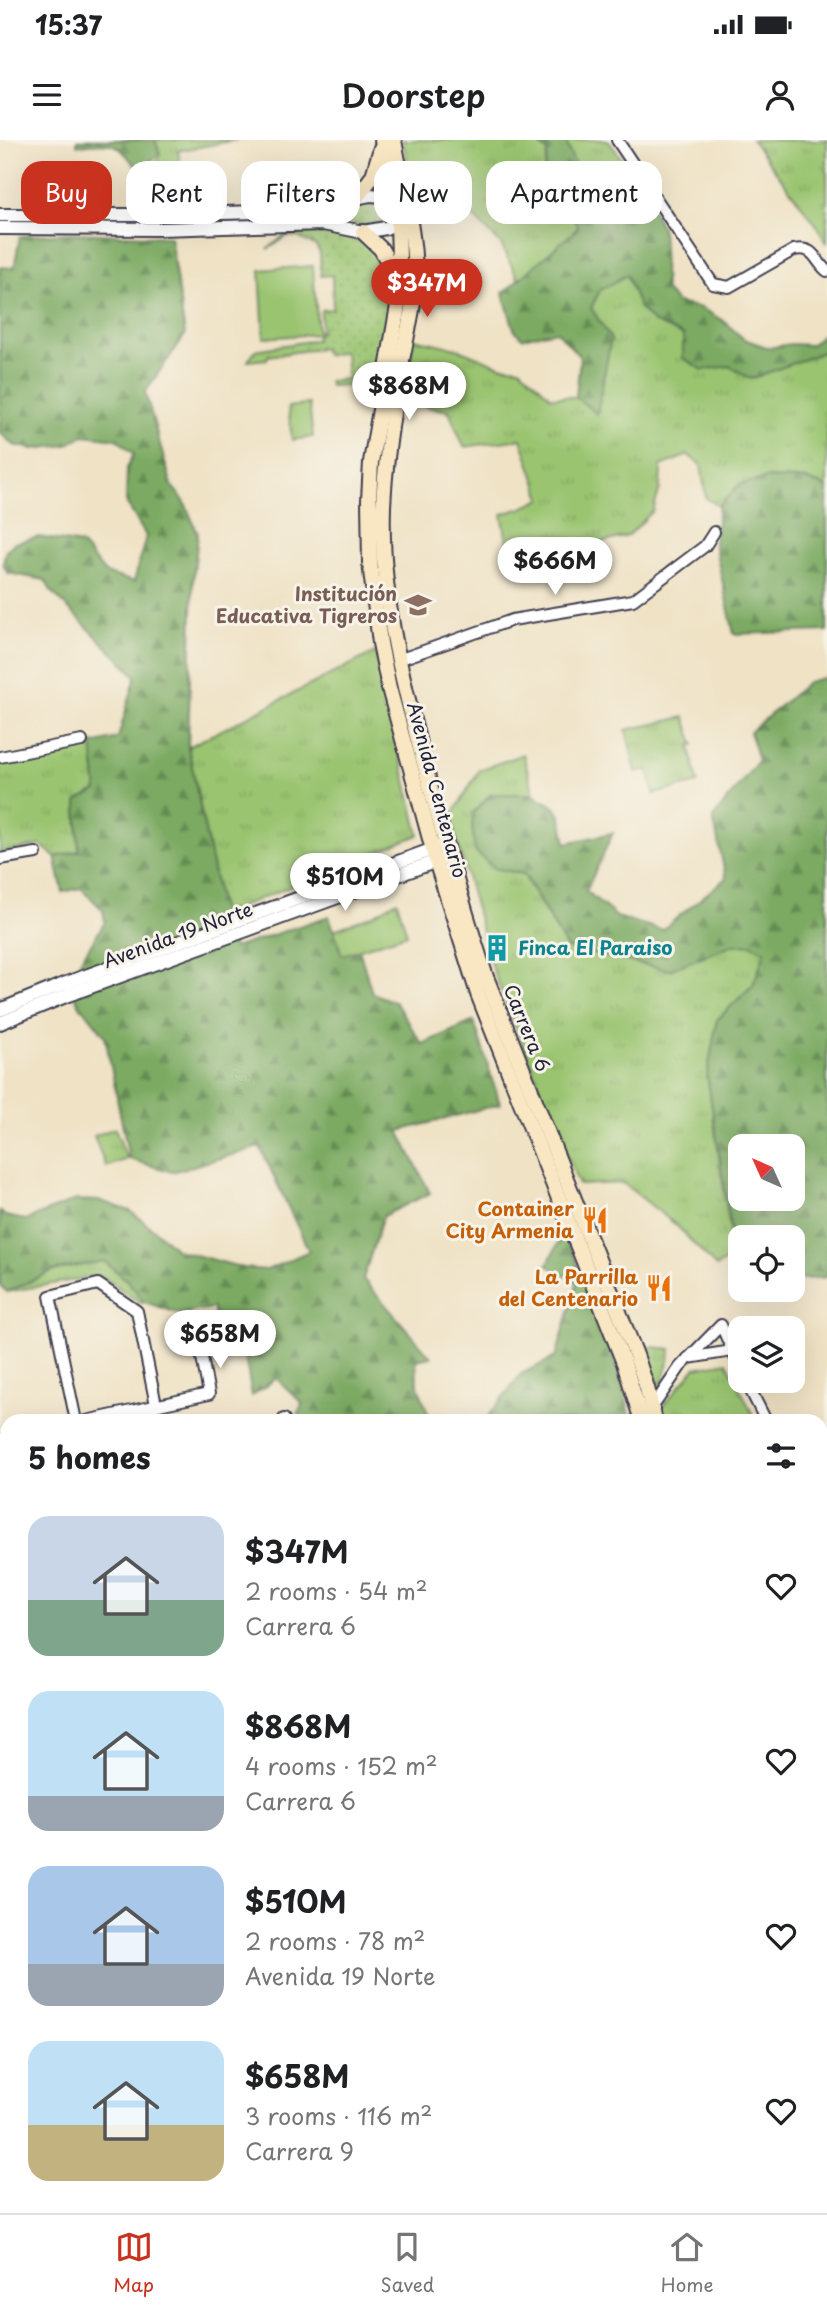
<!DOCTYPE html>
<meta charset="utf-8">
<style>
:root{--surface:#fff;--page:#f2f2f2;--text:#202124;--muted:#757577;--line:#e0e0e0;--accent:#c8321e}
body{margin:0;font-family:"Playpen Sans",sans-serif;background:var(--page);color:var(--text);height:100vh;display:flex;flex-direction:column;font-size:26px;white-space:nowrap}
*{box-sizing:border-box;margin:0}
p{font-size:23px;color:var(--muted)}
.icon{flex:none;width:38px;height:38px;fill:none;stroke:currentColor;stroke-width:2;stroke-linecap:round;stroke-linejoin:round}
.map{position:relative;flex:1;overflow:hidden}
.details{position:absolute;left:0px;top:1274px;width:828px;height:800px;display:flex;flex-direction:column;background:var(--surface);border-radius:21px 21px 0 0;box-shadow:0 7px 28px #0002}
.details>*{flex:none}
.hud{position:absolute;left:21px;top:21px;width:786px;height:63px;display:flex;gap:14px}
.needle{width:46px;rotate:315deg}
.fabs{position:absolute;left:728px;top:994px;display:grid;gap:14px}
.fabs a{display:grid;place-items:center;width:77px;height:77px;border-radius:14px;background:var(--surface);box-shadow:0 7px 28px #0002;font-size:35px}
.price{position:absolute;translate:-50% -60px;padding:0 16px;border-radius:24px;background:#fff;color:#222;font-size:23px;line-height:46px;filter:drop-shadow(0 2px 4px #0008)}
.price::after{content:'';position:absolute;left:50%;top:42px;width:21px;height:16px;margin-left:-10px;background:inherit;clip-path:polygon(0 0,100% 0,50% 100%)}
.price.selected{background:var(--accent);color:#fff}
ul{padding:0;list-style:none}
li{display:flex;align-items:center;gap:21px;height:175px;padding:0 28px}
li span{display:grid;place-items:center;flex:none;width:196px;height:140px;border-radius:21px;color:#555}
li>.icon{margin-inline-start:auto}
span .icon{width:84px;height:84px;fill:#fffc;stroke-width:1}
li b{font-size:30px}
h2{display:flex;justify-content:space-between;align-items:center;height:84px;padding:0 28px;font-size:30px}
.pill{padding:0 24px;border-radius:21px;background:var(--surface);box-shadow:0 7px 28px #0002;font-size:24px;line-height:63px}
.pill.selected{background:var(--accent);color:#fff}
.status{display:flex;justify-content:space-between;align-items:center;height:49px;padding:0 35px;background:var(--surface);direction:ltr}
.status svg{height:19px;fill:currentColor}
header{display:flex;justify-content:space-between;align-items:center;height:91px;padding:0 28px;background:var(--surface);font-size:32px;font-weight:600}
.dock{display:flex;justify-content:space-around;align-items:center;height:98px;border-top:2px solid var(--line);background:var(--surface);font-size:19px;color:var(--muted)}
.dock a{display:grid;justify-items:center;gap:4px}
.dock .selected{color:var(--accent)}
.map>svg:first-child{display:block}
</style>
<div class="status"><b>15:37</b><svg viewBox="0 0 49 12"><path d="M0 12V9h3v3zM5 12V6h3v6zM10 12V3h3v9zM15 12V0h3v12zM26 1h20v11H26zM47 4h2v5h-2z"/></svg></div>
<header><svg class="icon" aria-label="menu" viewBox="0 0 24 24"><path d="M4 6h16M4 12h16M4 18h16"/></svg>Doorstep<svg class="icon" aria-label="person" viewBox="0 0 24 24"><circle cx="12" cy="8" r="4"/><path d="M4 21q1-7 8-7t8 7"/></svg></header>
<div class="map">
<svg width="827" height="2073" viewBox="0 0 827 2073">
<defs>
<pattern id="grass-tufts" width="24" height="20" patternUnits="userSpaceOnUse" patternTransform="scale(1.75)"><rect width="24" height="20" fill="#9ac470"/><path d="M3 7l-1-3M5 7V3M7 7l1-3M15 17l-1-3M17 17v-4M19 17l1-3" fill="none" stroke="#84a862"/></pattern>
<pattern id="forest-firs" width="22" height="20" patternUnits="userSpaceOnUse" patternTransform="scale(1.75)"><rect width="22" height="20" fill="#7baa62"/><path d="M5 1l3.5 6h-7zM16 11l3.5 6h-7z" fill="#648a52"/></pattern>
<pattern id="garden-dots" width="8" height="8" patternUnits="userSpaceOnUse" patternTransform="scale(1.75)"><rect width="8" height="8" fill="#9ac470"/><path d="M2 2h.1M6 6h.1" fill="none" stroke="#84a862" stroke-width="1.8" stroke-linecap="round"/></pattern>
</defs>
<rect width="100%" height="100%" fill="#f7f3e8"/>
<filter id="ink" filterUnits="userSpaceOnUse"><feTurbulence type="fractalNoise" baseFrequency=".0143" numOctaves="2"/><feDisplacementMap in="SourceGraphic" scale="14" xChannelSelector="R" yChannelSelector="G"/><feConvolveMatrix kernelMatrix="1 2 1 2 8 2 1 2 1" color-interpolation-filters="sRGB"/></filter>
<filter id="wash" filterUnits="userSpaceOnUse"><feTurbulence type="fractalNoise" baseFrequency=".00686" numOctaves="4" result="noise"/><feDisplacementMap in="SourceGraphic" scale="28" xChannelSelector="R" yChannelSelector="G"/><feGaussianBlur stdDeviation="1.57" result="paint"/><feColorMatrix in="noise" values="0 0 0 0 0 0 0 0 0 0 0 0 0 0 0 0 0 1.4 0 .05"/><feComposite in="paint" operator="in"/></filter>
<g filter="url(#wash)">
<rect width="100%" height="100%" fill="#efe2c5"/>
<g fill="url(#grass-tufts)" stroke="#5e7356" stroke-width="2">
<polygon points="155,0 237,0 178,11 186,54 143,59 160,14"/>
<polygon points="403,0 534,0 548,12 541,48 551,67 570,70 578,88 519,141 501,104 459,62 415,66"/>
<polygon points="565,0 608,0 652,60 649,64 592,53 583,46"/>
<polygon points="752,0 827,0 827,104 818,87"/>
<polygon points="627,135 639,167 653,182 683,195 702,230 729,226 751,239 823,212 827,208 827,347 805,339 739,345 719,366 706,358 701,325 688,315 661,326 660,348 653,371 628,396 511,425 502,374 522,368 542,359 521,299 464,307 449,271 403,262 414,199 456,208 500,226 520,228 551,257 576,257 597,273 610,199 591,168 600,150"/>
<polygon points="375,512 419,695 222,774 188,607"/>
<polygon points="685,577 694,605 690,606 698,643 654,654 648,629 636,632 626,590"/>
<polygon points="92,604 97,651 77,661 79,711 55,717 41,705 0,713 0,621"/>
<polygon points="523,614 534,654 491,654 473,673 493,728 523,734 567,808 669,830 731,805 751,804 766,812 753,845 717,880 707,935 734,1116 716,1127 676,1085 623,1043 579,1045 492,828 451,678 479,630"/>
<polygon points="115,988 127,1019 106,1027 94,996"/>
<polygon points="104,1121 127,1140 144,1162 139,1162 106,1139 96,1136 7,1152 52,1131"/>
<polygon points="640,1206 671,1209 662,1248"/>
<polygon points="727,1222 756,1281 664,1281 662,1267 695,1228"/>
<polygon points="821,1412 827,1426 827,1901 821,1902"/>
</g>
<g fill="url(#forest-firs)" stroke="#4e664e" stroke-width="2" fill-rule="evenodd">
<path d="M 77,0 L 155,0 L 160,14 L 139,30 C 114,0 117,2 77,5 Z"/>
<polygon points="534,0 565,0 583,46 592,53 649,64 662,88 665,150 677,163 701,168 722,180 744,199 769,208 790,204 811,205 827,191 827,208 823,212 751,239 729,226 703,230 683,218 683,195 653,182 639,167 627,135 600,150 591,168 611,199 597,274 576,257 580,217 557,191 522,198 514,189 503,153 578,88 571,70 551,67 541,47 548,12"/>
<polygon points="72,93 170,97 185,195 145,252 172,346 184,361 198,394 193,442 188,607 222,774 234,808 329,776 342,814 359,809 372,853 395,862 422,904 474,881 500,964 399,991 430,1053 383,1076 363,1139 431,1217 416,1220 417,1243 431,1281 296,1281 302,1263 276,1238 252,1256 244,1211 223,1214 213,1168 180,1174 144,1162 127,1140 104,1121 52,1131 7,1152 0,1145 0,1071 5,1076 26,1080 76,1060 101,1061 130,1071 162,1096 177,1110 244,1128 267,1130 309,1111 260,1007 172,1032 129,1019 105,896 84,869 80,867 65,833 75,829 105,782 103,770 81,748 63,752 55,717 79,711 77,661 97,651 92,604 118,598 136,536 51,451 45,440 8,433 3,424 6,411 14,403 39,397 81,404 105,433 134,442 146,396 126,362 127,328 134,314 117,299 84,295 67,305 32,309 14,305 0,293 0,127 14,128 20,96"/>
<polygon points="766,338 805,339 827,347 827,491 734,494 714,403 719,366 739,345"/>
<path d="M 827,537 L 827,1137 L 793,1140 L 793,1097 L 740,1097 L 739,1144 L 707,935 L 717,880 L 753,845 L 765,812 L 751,804 L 731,805 L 669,830 L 567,808 L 524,734 L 493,728 L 475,711 L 472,688 L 473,673 L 492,654 L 534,654 C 539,660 542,659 549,663 C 563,671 563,689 566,703 L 613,693 L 586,751 L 617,777 L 662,790 L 726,738 L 713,678 L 758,621 L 750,592 L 808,542 ZM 740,1006 L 793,1006 L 793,1059 L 740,1059 Z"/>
<path d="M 564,1092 C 589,1154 619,1215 631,1281 L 485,1281 L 521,1234 L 556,1217 L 577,1143 L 547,1125 Z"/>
<polygon points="827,1947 827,2064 821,2064 821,1948"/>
<polygon points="362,2067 444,2067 449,2073 364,2073"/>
<polygon points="570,2067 707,2067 704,2073 572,2073"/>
</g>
<g fill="url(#garden-dots)" stroke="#5e7356" stroke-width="2">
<path d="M 374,60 L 389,67 L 391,77 C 370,90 354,85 332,78 L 158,83 L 157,81 L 325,76 L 357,62 Z"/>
<polygon points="306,93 337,93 369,105 381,122 389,143 392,165 378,240 361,245 330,246 329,241 347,239 345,212 327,215 324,213 323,208 268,216 267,219 248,221 255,210 315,200 321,191 321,170 333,169 332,135 321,136 320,113 316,106 298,97 288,96 268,109 286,94"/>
</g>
<g fill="#9ac470" stroke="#5e7356" stroke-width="2">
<polygon points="313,126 318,194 264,198 260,130"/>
<polygon points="309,264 313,297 292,300 288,267"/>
<polygon points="397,761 407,794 342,815 334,790 373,775"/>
</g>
</g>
<g filter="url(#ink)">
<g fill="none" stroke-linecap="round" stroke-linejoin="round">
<defs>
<polyline id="pedestrian" points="0,1829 7,1827"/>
<g id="minor">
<path d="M 617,0 L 713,144 L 729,147 L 794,110 C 815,106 814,120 827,131"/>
<polyline points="398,520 512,480 633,460 705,406 714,392"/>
<polyline points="0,617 82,601"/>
<polyline points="0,719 36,713"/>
<polyline points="688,1218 732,1211"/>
<polyline points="746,1241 766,1281"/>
<polyline points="652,1268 680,1227 721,1185 740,1228"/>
<polyline points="76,1281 50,1156 98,1144 137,1171 156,1265"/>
<polyline points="86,1281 209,1254 201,1212"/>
<polyline points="283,1281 284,1279"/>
<polyline points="0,1300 7,1299"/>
<polyline points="821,1394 827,1407"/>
<polyline points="0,1415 7,1414"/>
<polyline points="0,1546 7,1544"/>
<polyline points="0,1639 7,1638"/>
<polyline points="821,1920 827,1919"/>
<polyline points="0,1926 7,1924"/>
<polyline points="250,2067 253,2073"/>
<polyline points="356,2067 358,2073"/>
</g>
<g id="tertiary">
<path d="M 0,75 L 157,75 L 321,70 C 352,63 367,45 400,63"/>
<polyline points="0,88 160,89 323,84 363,92 386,88 405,78"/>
<polyline points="0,870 64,844 442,706"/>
<polyline points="0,883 68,855 445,718"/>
<polyline points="65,2073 72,2067"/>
</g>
<g id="secondary">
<polyline points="382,0 398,83 400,154 371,322 369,360 370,423 380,503 389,548 436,721 478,854 624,1223 642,1281"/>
<path d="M 394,0 C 403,51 419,105 414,157 C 411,178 406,199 402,220 C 393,269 385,318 383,367 C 380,455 402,539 424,623 C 443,695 462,766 486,837 L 636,1215 L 647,1248 L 655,1281"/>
<polyline points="357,57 373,36 381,8"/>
<polyline points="363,92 381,109 397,138"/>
<polyline points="0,1723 7,1741"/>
<polyline points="0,1754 7,1772"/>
<polyline points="121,2067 123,2073"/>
<polyline points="133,2067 135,2073"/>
<polyline points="746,2067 747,2073"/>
<polyline points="759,2067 760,2073"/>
</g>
</defs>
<use href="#pedestrian" stroke="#413f50" stroke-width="11"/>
<use href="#minor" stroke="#413f50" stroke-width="14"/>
<use href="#tertiary" stroke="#413f50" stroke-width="16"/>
<use href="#secondary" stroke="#413f50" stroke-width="18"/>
<use href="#pedestrian" stroke="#fff" stroke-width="8"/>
<use href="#minor" stroke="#fff" stroke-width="10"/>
<use href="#tertiary" stroke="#fff" stroke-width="12"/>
<use href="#secondary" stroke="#f9e7c3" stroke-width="14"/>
</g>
</g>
<defs>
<symbol id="school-bare" viewBox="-9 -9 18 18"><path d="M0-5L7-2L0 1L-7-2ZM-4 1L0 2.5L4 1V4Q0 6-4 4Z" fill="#8d6e63" stroke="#f7f3e8" stroke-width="2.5" paint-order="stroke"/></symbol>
<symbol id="building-bare" viewBox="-9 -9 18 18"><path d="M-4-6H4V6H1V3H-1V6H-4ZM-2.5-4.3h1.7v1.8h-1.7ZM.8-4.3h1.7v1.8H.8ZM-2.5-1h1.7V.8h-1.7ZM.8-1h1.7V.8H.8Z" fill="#0f9aa8" stroke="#f7f3e8" stroke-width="2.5" paint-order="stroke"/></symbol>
<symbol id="restaurant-bare" viewBox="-9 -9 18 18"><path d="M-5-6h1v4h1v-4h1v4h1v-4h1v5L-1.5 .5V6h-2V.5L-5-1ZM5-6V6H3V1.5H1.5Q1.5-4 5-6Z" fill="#e8710a" stroke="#f7f3e8" stroke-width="2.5" paint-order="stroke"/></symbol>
</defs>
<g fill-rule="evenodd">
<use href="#school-bare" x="399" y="446" width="38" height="38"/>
<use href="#building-bare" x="478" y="789" width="38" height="38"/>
<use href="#restaurant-bare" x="576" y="1061" width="38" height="38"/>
<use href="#restaurant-bare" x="640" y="1129" width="38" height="38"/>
</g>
<g text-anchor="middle" stroke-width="6" stroke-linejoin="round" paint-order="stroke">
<g font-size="19" font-weight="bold" fill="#785e54" stroke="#f7f3e8" text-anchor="end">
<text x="397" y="461">Institución<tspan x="397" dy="22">Educativa Tigreros</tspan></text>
</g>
<g font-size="19" fill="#22223b" stroke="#f7f3e8">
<text transform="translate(437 650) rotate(75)" y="7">Avenida Centenario</text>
<text transform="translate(178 795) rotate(-20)" y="7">Avenida 19 Norte</text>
<text transform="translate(527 888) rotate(68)" y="7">Carrera 6</text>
</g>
<g font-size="19" font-weight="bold" fill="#0d838f" stroke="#f7f3e8" text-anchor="start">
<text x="518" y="815">Finca El Paraiso</text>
</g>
<g font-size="19" font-weight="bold" fill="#c56008" stroke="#f7f3e8" text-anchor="end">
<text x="574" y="1076">Container<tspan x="574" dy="22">City Armenia</tspan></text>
<text x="638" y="1144">La Parrilla<tspan x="638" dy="22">del Centenario</tspan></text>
</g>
</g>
</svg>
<div class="fabs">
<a><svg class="needle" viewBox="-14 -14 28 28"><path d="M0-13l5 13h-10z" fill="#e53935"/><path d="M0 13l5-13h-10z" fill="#757577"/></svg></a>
<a><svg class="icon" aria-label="locate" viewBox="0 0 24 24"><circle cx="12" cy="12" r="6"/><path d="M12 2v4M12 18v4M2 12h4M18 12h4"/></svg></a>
<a><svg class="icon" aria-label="layers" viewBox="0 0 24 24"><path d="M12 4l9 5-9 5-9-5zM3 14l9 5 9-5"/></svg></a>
</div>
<b class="price selected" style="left:427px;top:179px">$347M</b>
<b class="price" style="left:409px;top:282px">$868M</b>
<b class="price" style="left:555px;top:457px">$666M</b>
<b class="price" style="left:345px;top:773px">$510M</b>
<b class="price" style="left:220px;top:1230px">$658M</b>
<div class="hud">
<a class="pill selected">Buy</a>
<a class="pill">Rent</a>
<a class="pill">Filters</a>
<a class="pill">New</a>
<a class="pill">Apartment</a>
</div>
<section class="details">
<h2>5 homes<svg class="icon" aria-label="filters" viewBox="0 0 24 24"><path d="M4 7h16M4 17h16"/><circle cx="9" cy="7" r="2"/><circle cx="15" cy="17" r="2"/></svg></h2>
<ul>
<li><span style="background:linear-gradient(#c9d6e8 60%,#7fa58c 0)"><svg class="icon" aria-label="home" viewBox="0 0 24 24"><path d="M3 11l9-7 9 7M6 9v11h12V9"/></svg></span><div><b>$347M</b><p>2 rooms · 54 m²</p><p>Carrera 6</p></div><svg class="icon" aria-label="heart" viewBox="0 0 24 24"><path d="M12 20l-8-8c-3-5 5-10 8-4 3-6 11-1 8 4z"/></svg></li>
<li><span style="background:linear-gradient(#bfe0f5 75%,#9aa5b1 0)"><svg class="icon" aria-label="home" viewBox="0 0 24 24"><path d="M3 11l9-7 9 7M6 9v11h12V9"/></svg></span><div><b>$868M</b><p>4 rooms · 152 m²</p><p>Carrera 6</p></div><svg class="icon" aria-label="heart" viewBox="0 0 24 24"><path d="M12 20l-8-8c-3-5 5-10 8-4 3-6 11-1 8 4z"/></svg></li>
<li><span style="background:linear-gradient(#a9c7e8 70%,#9aa5b1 0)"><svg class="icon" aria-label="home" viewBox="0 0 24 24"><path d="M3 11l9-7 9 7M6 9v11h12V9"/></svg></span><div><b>$510M</b><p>2 rooms · 78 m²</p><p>Avenida 19 Norte</p></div><svg class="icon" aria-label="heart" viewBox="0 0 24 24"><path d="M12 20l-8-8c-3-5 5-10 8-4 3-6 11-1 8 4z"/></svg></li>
<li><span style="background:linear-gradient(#bfe0f5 60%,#c2b280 0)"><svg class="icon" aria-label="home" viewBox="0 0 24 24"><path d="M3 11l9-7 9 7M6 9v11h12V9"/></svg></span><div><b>$658M</b><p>3 rooms · 116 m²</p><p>Carrera 9</p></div><svg class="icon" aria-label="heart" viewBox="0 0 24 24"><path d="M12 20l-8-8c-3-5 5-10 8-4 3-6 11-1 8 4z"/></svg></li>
</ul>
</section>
</div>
<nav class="dock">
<a class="selected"><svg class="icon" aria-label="map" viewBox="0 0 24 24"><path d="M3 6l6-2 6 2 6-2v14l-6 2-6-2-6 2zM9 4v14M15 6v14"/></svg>Map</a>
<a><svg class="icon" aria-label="saved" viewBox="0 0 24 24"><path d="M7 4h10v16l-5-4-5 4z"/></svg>Saved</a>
<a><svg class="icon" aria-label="home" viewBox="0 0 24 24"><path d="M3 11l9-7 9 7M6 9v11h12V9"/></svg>Home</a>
</nav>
